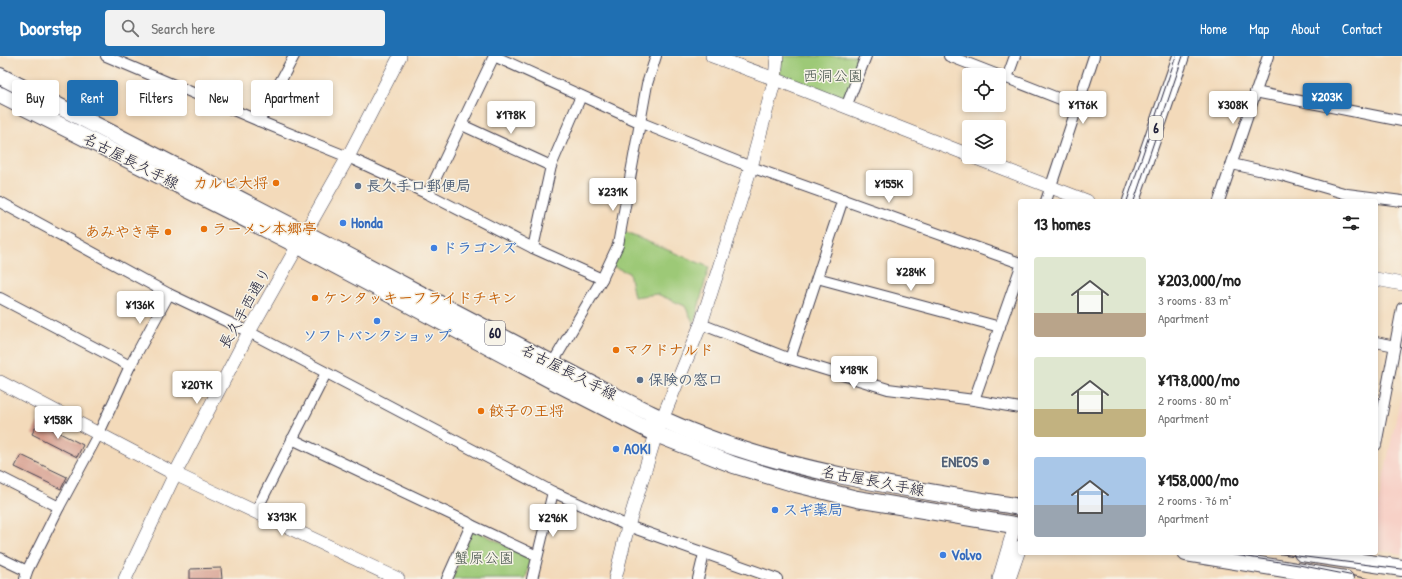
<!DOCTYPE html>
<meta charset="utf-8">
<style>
:root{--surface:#fff;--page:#f2f2f2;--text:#222;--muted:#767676;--accent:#1f6fb2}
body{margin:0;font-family:"Patrick Hand","Klee One",sans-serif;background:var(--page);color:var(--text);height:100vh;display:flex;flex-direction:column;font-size:15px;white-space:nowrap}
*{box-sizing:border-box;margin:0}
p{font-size:13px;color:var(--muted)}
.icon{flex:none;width:22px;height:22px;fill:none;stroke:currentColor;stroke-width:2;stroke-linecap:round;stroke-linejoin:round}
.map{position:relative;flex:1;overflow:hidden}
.sheet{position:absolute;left:1018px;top:143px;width:360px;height:356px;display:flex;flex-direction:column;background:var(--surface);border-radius:4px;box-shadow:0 2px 6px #0003}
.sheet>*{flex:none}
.top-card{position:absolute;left:12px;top:24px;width:380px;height:36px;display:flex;gap:8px}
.tools{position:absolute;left:962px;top:12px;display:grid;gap:8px}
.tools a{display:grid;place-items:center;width:44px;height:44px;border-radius:4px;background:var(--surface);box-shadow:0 2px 6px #0003;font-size:20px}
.price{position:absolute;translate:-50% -34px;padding:0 9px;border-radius:4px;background:#fff;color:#222;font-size:13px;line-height:26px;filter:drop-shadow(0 1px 2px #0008)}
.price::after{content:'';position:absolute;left:50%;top:24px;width:12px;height:9px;margin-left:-6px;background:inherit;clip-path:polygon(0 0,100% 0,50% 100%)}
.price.selected{background:var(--accent);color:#fff}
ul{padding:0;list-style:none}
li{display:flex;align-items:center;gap:12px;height:100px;padding:0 16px}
li span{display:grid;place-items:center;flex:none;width:112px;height:80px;border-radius:4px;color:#555}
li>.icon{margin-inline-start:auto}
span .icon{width:48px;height:48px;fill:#fffc;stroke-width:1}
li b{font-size:17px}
h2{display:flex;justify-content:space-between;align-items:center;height:48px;padding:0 16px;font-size:17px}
.chip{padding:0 14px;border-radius:4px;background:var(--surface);box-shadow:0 2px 6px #0003;font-size:14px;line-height:36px}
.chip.selected{background:var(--accent);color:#fff}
header{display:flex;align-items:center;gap:24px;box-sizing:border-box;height:56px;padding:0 20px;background:var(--accent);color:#fff}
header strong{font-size:19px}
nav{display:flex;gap:22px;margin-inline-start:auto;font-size:14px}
.search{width:280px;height:36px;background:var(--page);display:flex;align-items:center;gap:10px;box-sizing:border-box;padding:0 14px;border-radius:4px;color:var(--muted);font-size:15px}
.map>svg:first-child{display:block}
</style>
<header>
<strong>Doorstep</strong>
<div class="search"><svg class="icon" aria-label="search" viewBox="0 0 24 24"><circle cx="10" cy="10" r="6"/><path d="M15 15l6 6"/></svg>Search here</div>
<nav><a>Home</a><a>Map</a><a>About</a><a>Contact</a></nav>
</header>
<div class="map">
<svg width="1402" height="523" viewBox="0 0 1402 523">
<rect width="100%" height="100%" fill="#f7f3e8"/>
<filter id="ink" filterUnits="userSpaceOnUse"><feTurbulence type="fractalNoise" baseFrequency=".025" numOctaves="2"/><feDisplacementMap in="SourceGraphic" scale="8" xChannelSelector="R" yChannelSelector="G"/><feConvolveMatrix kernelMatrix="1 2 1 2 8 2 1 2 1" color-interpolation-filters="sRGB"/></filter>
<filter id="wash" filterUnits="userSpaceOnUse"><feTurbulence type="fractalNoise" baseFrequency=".012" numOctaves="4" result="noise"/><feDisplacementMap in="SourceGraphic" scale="16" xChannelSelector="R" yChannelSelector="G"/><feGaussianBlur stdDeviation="0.9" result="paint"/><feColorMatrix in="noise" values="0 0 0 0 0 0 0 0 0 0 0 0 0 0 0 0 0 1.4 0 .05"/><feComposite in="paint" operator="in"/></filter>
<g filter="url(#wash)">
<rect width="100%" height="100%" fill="#f3daba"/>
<polygon fill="#f7d1c7" points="1402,334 1402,498 1376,494 1376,457"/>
<g fill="#9dc977" stroke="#607659">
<polygon points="782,0 862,0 845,47 780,21"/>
<polygon points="624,176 709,211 694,268 685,250 657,238 634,241 629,217 612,210"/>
<polygon points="473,473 529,501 529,508 526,523 452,523"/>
</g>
<g id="blocks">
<g fill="#d69b8b">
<polygon points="38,366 83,389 77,401 32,378"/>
<polygon points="21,399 67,421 61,433 15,411"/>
<polygon points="221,512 222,523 190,523 190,513"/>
</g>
</g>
</g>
<g filter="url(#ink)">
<use href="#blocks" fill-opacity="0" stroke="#413e4e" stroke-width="1"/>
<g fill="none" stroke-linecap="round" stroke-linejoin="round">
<defs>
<g id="minor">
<polyline points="106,0 259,65 348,101 428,138 533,192 602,223"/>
<polyline points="494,0 639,66 751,111 1020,207"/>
<polyline points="949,0 998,19"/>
<polyline points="999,19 1078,50"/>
<polyline points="1007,22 1015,0"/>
<polyline points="1255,36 1402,65"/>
<polyline points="846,51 866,0"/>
<polyline points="259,65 294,0"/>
<polyline points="462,69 551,110"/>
<polyline points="1232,108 1281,119 1347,138 1402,145"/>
<polyline points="428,138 494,0"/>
<polyline points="1046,145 1094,0"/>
<polyline points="1219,145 1268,0"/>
<polyline points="0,146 169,238 249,276 553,436 628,470 777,523"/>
<polyline points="533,192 551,110 581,40"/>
<polyline points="817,222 1000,271"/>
<polyline points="0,242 130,310"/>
<polyline points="701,268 790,303 888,333 974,344 1020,352"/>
<polyline points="1376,286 1395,290"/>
<polyline points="790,303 843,143"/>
<polyline points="552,308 602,223 618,189 647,28 656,0"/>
<polyline points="974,344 1020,213"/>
<polyline points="292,383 467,466 471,469 537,500"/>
<polyline points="1376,389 1402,252"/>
<polyline points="0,421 59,451"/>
<polyline points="256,455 326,317"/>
<polyline points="0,502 27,515"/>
<polyline points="25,523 27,515 59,451 99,377 130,310 169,238"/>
<polyline points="447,523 471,469"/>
<polyline points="532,523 553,436"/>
<polyline points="698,523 704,498"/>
</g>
<g id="tertiary">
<polyline points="712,0 775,23 969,99"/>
<polyline points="973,101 1087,145"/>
<polyline points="1376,223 1402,228"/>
<polyline points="0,326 175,418 398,523"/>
<polyline points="125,523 175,418 249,276 348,101 400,0"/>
<polyline points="615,523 628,470 656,378 701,268 751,111 775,23 777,0"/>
<polyline points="999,523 1015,469"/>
<polyline points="1009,523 1020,491"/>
</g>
<g id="primary">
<path d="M 0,20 C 138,91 276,161 413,234 C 473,265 532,297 592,328 C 629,347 665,366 703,380 C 805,419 913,433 1020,451"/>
<polyline points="0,39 299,190 549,323 656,378 734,409 796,428 857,443 1020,470"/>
<polyline points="1131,145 1181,0"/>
<polyline points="1186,497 1345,523"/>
<polyline points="1302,497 1402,512"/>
</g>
</defs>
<use href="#minor" stroke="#413e4e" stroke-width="12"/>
<use href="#tertiary" stroke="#413e4e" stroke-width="14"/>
<use href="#primary" stroke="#413e4e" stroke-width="18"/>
<use href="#minor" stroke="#fff" stroke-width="10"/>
<use href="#tertiary" stroke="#fff" stroke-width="13"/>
<use href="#primary" stroke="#fff" stroke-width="16"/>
<g stroke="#22223b" stroke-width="1">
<polyline points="1127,145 1176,0"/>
<polyline points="1134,145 1183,0"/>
<polyline points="1222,497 1299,509 1369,523"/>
<polyline points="1273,497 1402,513"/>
</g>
</g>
</g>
<g fill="#e8710a" stroke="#f7f3e8" stroke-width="1.5">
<circle cx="276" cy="127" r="4"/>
<circle cx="204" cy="173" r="4"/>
<circle cx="168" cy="176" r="4"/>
<circle cx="315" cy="242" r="4"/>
<circle cx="616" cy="294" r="4"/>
<circle cx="481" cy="355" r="4"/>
</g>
<g fill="#5c6f8a" stroke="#f7f3e8" stroke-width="1.5">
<circle cx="358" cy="130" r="4"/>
<circle cx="640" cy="324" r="4"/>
<circle cx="986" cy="406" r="4"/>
</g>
<g fill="#3f7fe0" stroke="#f7f3e8" stroke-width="1.5">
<circle cx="343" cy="167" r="4"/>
<circle cx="434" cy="192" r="4"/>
<circle cx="377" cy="265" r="4"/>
<circle cx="616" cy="393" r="4"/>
<circle cx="775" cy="454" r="4"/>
<circle cx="943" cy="499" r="4"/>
</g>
<g text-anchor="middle" stroke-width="3" stroke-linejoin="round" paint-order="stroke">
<g fill="#f7f3e8" stroke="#62616f" stroke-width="1">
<rect x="1149" y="60" width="14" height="24" rx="3"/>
<rect x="485" y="265" width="20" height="24" rx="3"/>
</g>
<g font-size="14" font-weight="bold" fill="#22223b">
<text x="1156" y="77">6</text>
<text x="495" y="282">60</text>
</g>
<g font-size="15" fill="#47544d" stroke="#f7f3e8">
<text x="833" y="25">西洞公園</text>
<text x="484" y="507">蟹原公園</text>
</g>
<g font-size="15" fill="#22223b" stroke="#f7f3e8">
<text transform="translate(131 105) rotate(27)" y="5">名古屋長久手線</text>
<text transform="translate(245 252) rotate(-61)" y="5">長久手西通り</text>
<text transform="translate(569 316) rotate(27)" y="5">名古屋長久手線</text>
<text transform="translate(873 425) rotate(11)" y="5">名古屋長久手線</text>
</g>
<g font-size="15" font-weight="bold" fill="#c56008" stroke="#f7f3e8" text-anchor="start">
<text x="268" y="132" text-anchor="end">カルビ大将</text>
<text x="212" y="178">ラーメン本郷亭</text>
<text x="160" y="181" text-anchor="end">あみやき亭</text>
<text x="323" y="247">ケンタッキーフライドチキン</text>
<text x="624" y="299">マクドナルド</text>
<text x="489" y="360">餃子の王将</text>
</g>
<g font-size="15" font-weight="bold" fill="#4e5e75" stroke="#f7f3e8" text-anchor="start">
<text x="366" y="135">長久手口郵便局</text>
<text x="648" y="329">保険の窓口</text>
<text x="978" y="411" text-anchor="end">ENEOS</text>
</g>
<g font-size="15" font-weight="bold" fill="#366cbe" stroke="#f7f3e8" text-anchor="start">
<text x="351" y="172">Honda</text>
<text x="442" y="197">ドラゴンズ</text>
<text x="377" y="285" text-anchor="middle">ソフトバンクショップ</text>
<text x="624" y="398">AOKI</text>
<text x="783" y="459">スギ薬局</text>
<text x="951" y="504">Volvo</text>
</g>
</g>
</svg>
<div class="tools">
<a><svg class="icon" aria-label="locate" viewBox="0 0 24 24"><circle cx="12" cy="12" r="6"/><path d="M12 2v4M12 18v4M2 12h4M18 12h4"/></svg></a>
<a><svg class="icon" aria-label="layers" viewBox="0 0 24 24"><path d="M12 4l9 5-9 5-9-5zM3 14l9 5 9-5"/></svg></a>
</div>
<b class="price selected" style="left:1327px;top:61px">¥203K</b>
<b class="price" style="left:1083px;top:69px">¥176K</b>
<b class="price" style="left:1233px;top:69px">¥308K</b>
<b class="price" style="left:511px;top:79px">¥178K</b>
<b class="price" style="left:889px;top:148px">¥155K</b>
<b class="price" style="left:613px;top:156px">¥231K</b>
<b class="price" style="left:911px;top:236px">¥284K</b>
<b class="price" style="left:140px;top:269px">¥136K</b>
<b class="price" style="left:854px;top:334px">¥189K</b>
<b class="price" style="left:197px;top:349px">¥207K</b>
<b class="price" style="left:58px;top:384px">¥158K</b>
<b class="price" style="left:282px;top:481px">¥313K</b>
<b class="price" style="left:553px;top:482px">¥296K</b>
<div class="top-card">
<a class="chip">Buy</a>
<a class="chip selected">Rent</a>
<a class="chip">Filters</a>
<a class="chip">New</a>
<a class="chip">Apartment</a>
</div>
<section class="sheet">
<h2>13 homes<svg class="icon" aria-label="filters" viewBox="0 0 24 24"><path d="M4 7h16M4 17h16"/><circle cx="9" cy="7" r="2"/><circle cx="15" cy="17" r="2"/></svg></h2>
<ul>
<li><span style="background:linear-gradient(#dfe7d0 70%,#b9a48a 0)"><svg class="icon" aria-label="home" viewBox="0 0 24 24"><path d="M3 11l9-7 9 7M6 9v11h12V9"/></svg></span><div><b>¥203,000/mo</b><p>3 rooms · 83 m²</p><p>Apartment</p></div></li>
<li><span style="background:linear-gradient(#dfe7d0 65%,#c2b280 0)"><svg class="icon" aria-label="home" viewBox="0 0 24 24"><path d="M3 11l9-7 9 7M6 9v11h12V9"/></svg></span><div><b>¥178,000/mo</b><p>2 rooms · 80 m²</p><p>Apartment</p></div></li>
<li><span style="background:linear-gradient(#a9c7e8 60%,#9aa5b1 0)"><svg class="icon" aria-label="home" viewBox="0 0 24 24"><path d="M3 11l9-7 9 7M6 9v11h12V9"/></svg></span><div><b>¥158,000/mo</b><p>2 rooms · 76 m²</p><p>Apartment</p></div></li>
</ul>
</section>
</div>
